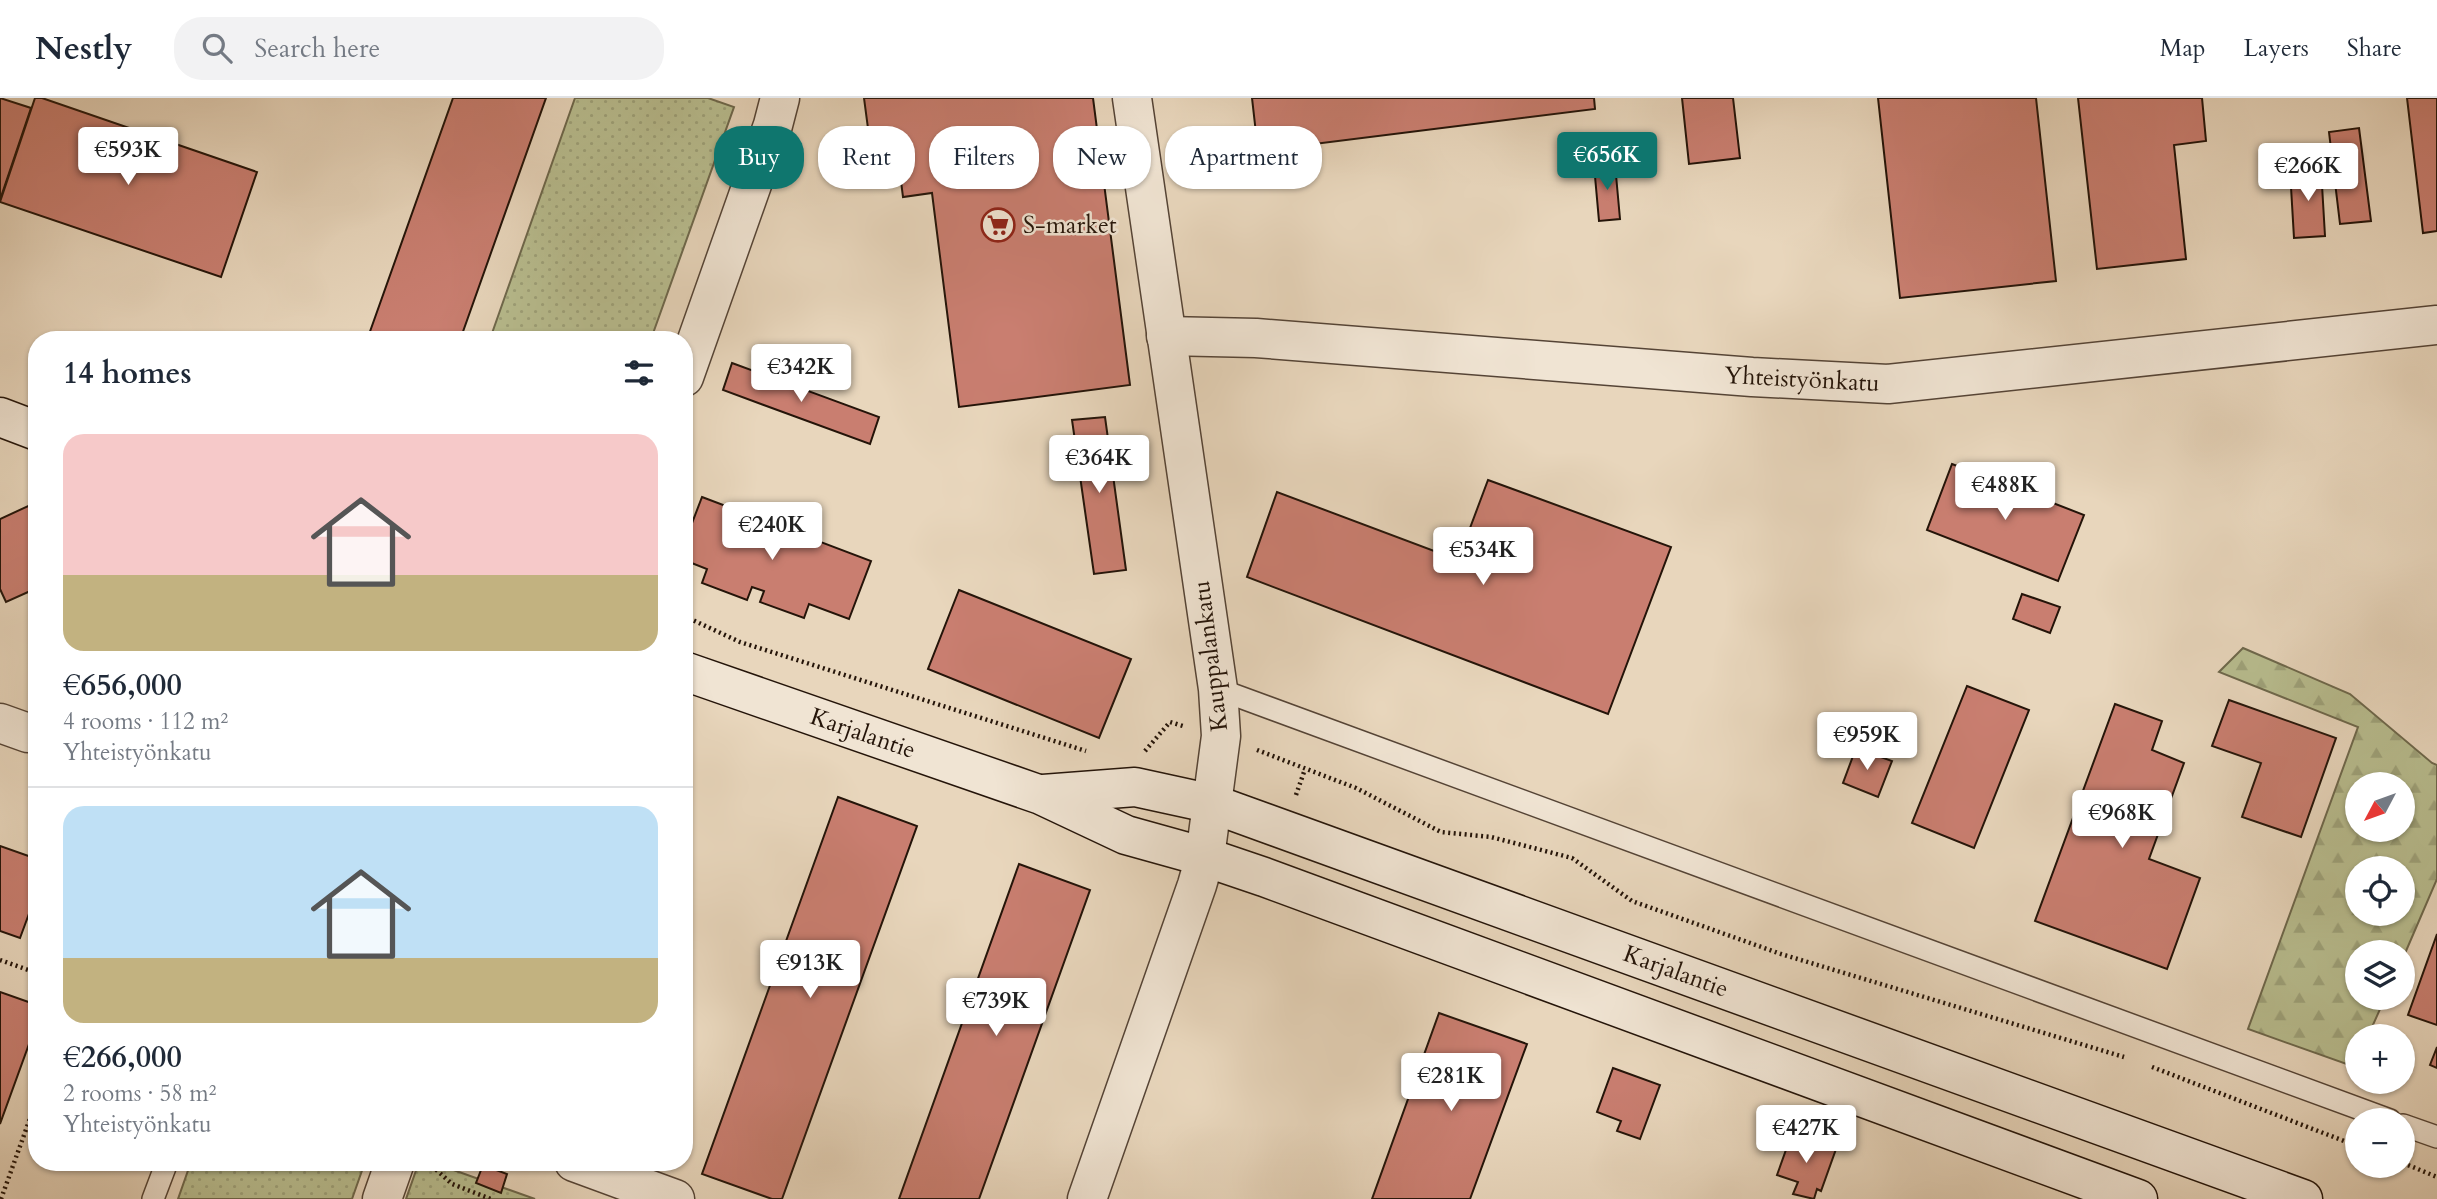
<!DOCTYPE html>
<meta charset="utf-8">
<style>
:root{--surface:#fff;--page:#f2f2f3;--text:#1f2937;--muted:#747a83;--line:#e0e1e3;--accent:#0f766e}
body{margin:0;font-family:Cardo,serif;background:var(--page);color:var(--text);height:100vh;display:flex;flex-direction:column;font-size:26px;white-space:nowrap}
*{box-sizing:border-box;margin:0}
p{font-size:23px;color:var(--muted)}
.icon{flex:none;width:38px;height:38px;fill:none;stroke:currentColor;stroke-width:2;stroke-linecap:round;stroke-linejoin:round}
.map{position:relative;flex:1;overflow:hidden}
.side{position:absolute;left:28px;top:233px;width:665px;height:840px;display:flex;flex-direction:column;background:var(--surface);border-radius:28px;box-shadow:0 2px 5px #0004}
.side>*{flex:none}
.banner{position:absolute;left:714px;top:28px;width:665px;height:63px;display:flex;gap:14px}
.needle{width:46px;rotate:229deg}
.controls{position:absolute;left:2345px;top:674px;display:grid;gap:14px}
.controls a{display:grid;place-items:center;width:70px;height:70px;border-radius:50%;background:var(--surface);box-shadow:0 2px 5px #0004;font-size:35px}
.price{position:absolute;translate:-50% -60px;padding:0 16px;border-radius:7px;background:#fff;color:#222;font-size:23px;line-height:46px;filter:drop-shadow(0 2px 4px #0008)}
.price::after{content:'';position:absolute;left:50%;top:42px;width:21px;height:16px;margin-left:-10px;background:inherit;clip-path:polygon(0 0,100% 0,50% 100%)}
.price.current{background:var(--accent);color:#fff}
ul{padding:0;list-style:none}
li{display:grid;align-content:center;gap:14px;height:371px;padding:0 35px}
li+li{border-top:2px solid var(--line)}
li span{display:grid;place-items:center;height:217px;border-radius:21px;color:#555}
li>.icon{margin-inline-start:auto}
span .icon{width:126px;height:126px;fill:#fffc;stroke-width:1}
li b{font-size:30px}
h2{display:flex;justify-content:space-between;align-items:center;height:84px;padding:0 35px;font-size:30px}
.chip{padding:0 24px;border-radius:28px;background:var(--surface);box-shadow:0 2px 5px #0004;font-size:24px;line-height:63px}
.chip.current{background:var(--accent);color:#fff}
header{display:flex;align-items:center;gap:42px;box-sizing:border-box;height:98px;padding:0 35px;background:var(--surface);border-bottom:2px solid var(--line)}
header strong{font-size:33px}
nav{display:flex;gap:38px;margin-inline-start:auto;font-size:24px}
.search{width:490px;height:63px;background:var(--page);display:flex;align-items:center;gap:18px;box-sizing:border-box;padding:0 24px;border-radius:28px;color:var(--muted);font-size:26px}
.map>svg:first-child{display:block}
</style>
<header>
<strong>Nestly</strong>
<div class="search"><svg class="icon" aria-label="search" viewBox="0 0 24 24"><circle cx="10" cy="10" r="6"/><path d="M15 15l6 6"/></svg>Search here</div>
<nav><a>Map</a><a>Layers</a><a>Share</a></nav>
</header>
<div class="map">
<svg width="2437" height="1101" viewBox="0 0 2437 1101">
<defs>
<pattern id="forest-firs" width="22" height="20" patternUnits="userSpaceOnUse" patternTransform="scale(1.75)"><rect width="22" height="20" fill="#b8bd8f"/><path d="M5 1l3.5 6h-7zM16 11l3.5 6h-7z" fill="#9ea27a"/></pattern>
<pattern id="park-dots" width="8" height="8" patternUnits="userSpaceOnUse" patternTransform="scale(1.75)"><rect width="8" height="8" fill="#b8bd8f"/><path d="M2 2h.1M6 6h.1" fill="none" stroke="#9ea27a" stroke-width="1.8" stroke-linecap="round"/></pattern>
</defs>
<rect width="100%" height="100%" fill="#e8d6bc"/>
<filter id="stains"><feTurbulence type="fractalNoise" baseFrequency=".00286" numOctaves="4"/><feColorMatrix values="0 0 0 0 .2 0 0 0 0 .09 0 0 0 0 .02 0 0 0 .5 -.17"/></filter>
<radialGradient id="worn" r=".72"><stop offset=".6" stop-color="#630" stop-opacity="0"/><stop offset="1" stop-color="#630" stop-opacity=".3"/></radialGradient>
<path fill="url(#forest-firs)" stroke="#6e684c" stroke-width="2" fill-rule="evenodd" d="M 2243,550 L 2350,596 L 2432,665 L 2437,667 L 2437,781 L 2403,860 L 2403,854 L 2357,854 L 2357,900 L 2385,900 L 2368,938 L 2357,938 L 2357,963 L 2355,969 L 2248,931 L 2358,629 L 2219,574 ZM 2357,686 L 2403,686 L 2403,732 L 2357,732 ZM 2357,770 L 2403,770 L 2403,816 L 2357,816 Z"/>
<g fill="url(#park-dots)" stroke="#6e684c" stroke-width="2">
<polygon points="575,0 708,0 734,9 651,241 490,241"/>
<polygon points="191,1064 365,1064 352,1101 178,1101"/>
<polygon points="419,1064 431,1064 535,1101 406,1101"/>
</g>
<g fill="#c97e70" stroke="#241409" stroke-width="2">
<polygon points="0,0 31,10 0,102"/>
<polygon points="35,0 42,0 257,74 221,179 0,104"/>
<polygon points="453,0 546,0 460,242 367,242"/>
<polygon points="864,0 1093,0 1130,287 959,309 932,95 903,99 895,35 869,38"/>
<polygon points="1252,0 1594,0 1595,11 1258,53"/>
<polygon points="1682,0 1733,0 1740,60 1689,66"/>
<polygon points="1878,0 2036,0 2056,183 1900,200"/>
<polygon points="2078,0 2202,0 2206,43 2174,47 2186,161 2097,171"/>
<polygon points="2407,0 2437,0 2437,133 2423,135"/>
<polygon points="2359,30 2371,123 2340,126 2329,34"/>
<polygon points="1615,66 1620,121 1599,123 1594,67"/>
<polygon points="2321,70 2325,138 2294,140 2290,72"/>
<polygon points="732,265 879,319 870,346 723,292"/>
<polygon points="1105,319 1126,472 1094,476 1072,322"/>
<polygon points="1952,366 2084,417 2058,483 1927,432"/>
<polygon points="1488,382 1671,449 1608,616 1247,479 1277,394 1458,462"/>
<polygon points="702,399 871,463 849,521 809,506 804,520 760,504 764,493 752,489 747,502 702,485 707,471 684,462 684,446"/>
<polygon points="37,404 37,490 6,504 0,491 0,421"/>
<polygon points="959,492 1131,561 1099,640 928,571"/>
<polygon points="2022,496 2060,509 2050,535 2013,521"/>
<polygon points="1967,588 2029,612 1974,750 1912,725"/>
<polygon points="2229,602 2336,640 2301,739 2242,719 2261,665 2212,648"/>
<polygon points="2115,606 2162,623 2152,652 2184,665 2149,761 2200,780 2167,871 2035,823"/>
<polygon points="1856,650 1892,663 1878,699 1843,685"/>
<polygon points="838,699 917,728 782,1101 772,1101 702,1076"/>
<polygon points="0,748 37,761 37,794 20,840 0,833"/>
<polygon points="1019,766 1090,792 979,1101 899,1101"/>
<polygon points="2437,836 2437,927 2408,917"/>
<polygon points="0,894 37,907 37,924 0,1026"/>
<polygon points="1439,915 1527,946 1470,1101 1372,1101"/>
<polygon points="2437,949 2437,970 2430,967"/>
<polygon points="1613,970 1660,987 1640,1041 1617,1033 1621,1023 1597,1014"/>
<polygon points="1792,1035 1836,1051 1821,1093 1817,1091 1814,1101 1793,1096 1798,1084 1777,1077"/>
<polygon points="483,1067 507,1076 501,1095 476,1085"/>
</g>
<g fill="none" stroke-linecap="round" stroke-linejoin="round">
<defs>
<g id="lane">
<polyline points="1218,591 2390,1022"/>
<polyline points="2403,1027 2437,1039"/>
<polyline points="153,1101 167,1064"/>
</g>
<g id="street">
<polyline points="1166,238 1256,240 1752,279 1888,286 2437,227"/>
<polyline points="684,279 773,27 780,0"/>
<polyline points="0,625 28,635 37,635"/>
<polyline points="574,1064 675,1101"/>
<polyline points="382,1101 395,1064"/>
<polyline points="1087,1101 1197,787 1205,759 1221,638 1218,591 1132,0"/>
</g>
<g id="secondary">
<polyline points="0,319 37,333"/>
<polyline points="684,573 1041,697 1126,737 1205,759 1264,779 2138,1101"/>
<polyline points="1043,696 1135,689 1213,706 2303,1101"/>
</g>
</defs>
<use href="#lane" stroke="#554436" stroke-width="24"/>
<use href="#street" stroke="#554436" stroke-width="41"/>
<use href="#secondary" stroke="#241409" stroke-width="41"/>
<g stroke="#241409" stroke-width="4.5" stroke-dasharray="2 3.5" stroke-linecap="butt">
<polyline points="684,518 740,544 1086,653"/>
<polyline points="1257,652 1356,690 1441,734 1491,739 1572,760 1632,803 1781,856 2124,959"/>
<polyline points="1145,653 1170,624 1183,628"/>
<polyline points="1296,697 1305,671"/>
<polyline points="0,862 37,875"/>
<polyline points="2152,969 2357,1048"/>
<polyline points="2403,1065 2437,1079"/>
<polyline points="432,1068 452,1086 491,1101"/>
<polyline points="1,1101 37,1001"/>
</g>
<use href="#lane" stroke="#f0e4d3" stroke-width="21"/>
<use href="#street" stroke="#f0e4d3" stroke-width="38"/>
<use href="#secondary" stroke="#f0e4d3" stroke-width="38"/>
</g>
<defs>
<symbol id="supermarket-ring" viewBox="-11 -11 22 22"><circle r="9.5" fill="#f0e4d3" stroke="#8f2418" stroke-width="1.5"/><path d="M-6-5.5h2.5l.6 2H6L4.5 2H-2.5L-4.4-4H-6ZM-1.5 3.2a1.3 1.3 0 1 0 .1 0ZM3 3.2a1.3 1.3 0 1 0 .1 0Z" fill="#8f2418"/></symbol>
</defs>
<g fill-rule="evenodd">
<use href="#supermarket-ring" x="979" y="108" width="38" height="38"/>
</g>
<g text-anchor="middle" stroke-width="5" stroke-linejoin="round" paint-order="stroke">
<g font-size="24" fill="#241409" stroke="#f0e4d3" text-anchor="start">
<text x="1023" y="135">S-market</text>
</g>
<g font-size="24" fill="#241409" stroke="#f0e4d3">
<text transform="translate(1802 281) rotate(3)" y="8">Yhteistyönkatu</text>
<text transform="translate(1210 558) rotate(-97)" y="8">Kauppalankatu</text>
<text transform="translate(863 635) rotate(19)" y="8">Karjalantie</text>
<text transform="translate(1676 873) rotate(20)" y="8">Karjalantie</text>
</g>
</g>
<rect width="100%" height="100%" filter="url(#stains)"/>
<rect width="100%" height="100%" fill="url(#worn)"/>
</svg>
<div class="controls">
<a><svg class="needle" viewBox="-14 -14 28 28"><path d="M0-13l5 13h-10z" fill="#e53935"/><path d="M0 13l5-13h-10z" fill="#747a83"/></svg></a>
<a><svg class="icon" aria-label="locate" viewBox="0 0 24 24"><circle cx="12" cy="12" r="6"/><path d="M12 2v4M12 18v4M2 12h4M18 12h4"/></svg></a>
<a><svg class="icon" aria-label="layers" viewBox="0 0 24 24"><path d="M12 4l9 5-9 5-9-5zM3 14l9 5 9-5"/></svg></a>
<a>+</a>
<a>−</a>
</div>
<b class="price" style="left:128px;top:89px">€593K</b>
<b class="price current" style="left:1607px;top:94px">€656K</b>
<b class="price" style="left:2308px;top:105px">€266K</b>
<b class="price" style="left:801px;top:306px">€342K</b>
<b class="price" style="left:1099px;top:397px">€364K</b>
<b class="price" style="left:2005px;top:424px">€488K</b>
<b class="price" style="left:772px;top:464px">€240K</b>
<b class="price" style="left:1483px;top:489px">€534K</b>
<b class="price" style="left:1867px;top:674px">€959K</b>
<b class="price" style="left:2122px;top:752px">€968K</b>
<b class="price" style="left:810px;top:902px">€913K</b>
<b class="price" style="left:996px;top:940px">€739K</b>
<b class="price" style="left:1451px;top:1015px">€281K</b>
<b class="price" style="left:1806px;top:1067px">€427K</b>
<div class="banner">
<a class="chip current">Buy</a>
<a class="chip">Rent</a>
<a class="chip">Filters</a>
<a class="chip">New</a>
<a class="chip">Apartment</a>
</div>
<section class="side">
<h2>14 homes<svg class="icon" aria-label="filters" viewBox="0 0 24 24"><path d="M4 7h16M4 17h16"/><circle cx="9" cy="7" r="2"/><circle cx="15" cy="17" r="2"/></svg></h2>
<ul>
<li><span style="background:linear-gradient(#f6c9c9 65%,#c2b280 0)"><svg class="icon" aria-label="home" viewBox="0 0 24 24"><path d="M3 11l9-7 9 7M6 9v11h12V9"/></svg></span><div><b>€656,000</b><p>4 rooms · 112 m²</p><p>Yhteistyönkatu</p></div></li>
<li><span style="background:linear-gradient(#bfe0f5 70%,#c2b280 0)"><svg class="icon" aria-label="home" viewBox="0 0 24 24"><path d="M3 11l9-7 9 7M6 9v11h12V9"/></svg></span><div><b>€266,000</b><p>2 rooms · 58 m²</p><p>Yhteistyönkatu</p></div></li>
</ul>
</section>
</div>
